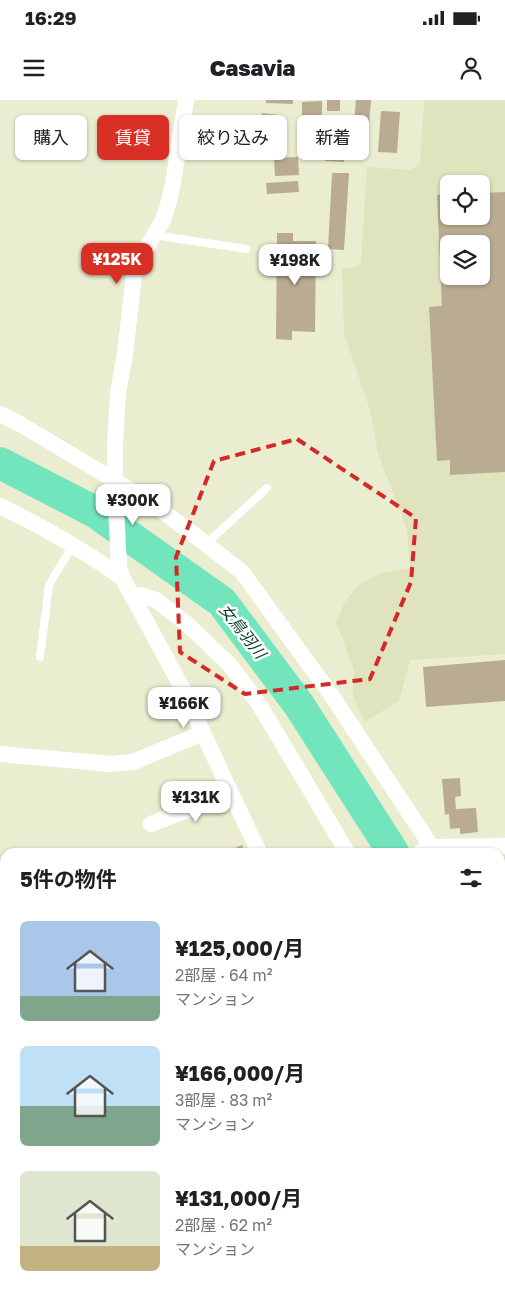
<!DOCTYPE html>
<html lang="ja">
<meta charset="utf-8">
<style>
:root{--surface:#fff;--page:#f6f6f6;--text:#202124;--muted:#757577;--accent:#d93025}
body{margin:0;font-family:"Golos Text","Noto Sans JP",sans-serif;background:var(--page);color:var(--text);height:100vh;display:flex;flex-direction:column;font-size:19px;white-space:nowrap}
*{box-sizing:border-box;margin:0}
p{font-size:16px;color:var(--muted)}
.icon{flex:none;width:28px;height:28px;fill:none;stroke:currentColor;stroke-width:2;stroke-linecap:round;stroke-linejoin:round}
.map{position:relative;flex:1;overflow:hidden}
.sheet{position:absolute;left:0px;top:748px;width:505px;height:446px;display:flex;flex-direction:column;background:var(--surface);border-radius:15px 15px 0 0;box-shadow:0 1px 4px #0004}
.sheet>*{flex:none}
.hud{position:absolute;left:15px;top:15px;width:475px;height:45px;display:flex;gap:10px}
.tools{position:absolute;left:440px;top:75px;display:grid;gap:10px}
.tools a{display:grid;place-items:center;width:50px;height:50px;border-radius:8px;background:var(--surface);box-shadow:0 1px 4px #0004;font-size:25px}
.price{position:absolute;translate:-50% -42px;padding:0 11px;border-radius:10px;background:#fff;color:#222;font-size:16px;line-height:32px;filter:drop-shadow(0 1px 2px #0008)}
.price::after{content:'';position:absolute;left:50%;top:30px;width:15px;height:11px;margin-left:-8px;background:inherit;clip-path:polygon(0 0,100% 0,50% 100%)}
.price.on{background:var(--accent);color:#fff}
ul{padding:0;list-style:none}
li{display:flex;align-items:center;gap:15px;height:125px;padding:0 20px}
li span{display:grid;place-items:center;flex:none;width:140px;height:100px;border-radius:8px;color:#555}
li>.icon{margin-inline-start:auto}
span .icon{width:60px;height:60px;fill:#fffc;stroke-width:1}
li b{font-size:21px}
h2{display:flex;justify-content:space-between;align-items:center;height:60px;padding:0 20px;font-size:21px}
.tag{padding:0 18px;border-radius:8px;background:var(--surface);box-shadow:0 1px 4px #0004;font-size:18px;line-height:45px}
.tag.on{background:var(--accent);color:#fff}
.status{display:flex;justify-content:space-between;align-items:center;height:35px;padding:0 25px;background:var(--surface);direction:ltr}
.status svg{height:14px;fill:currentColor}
header{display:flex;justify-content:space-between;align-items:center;height:65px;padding:0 20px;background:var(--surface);font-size:22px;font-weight:800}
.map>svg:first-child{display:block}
</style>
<div class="status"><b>16:29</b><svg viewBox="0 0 49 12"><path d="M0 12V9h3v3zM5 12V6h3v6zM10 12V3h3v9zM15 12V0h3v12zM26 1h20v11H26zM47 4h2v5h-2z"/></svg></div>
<header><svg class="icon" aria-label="menu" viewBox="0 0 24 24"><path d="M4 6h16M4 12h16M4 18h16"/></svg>Casavia<svg class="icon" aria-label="person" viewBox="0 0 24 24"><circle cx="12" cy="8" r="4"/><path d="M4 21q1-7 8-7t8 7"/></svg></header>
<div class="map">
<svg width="505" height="1193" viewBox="0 0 505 1193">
<rect width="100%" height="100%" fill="#eaedd0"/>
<path fill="#dfe3be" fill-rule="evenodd" d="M 426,0 L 505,0 L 505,554 L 410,560 L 399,601 L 364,622 L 353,595 L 354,570 L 336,522 L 346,500 L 361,483 L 381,473 L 410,468 L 407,429 L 378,353 L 370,310 L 344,233 L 342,168 L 357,167 L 361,163 L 367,67 L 411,70 L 420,63 L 424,3 ZM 449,84 L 481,84 L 481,116 L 449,116 ZM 449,144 L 481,144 L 481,176 L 449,176 Z"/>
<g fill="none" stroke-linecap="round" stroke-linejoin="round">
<g stroke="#72e5bc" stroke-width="32">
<polyline points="0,363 95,412 222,502 299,605 393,752"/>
<polyline points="500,920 505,928"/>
</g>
</g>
<g fill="#b9ac92" fill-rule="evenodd">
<polygon points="266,0 293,0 293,4 266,3"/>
<rect x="327" y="0" width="13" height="11"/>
<polygon points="356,0 371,0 367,49 352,48"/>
<polygon points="322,1 322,49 302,49 302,2"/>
<polygon points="381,11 400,12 397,53 378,52"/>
<polygon points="262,13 278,15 276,41 259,40"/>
<polygon points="327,34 345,35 344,62 325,61"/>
<polygon points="298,57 299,75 275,76 274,58"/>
<polygon points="332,73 349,73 344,150 328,149"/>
<polygon points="298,81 299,92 267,94 266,83"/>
<path d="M 505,92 L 505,372 L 450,375 L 450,360 L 437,361 L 429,207 L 442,206 L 437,95 L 449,94 L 449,116 L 481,116 L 481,93 ZM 449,144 L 481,144 L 481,176 L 449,176 Z"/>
<polygon points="277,133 293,133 293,141 316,141 315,232 292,231 292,240 276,239"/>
<polygon points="505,560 505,601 426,607 423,567"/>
<polygon points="460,678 461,696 455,697 456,709 476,708 478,732 460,734 460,728 450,729 449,714 445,715 442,679"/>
<polygon points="242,745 245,752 226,752"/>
</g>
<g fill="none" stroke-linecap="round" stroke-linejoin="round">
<g stroke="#fff" stroke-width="8">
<polyline points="154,135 246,149"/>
<polyline points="206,444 267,388"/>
<polyline points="40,557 49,485 73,445"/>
</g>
<g stroke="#fff" stroke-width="16">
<polyline points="186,0 173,83 169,101 163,120 137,165 134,175 125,254 118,293 115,343 115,387 119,467 123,479 185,593 222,674 259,752"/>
<polyline points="0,314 20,324 149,401 206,444 242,472 332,596 435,752"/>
<path d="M 0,406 C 43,427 85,450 123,479"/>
<polyline points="132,495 140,495 156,500 187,524 230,565 259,604 347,752"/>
<polyline points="0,654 111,664 133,662 203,633"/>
<polyline points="151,724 231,693"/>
<polyline points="421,752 431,747 505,746"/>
<polyline points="500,858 505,866"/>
<polyline points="500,993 505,1001"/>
<polyline points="0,1079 5,1080"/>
<polyline points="500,1118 505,1118"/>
<polyline points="115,1193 116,1189"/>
</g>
</g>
<path fill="none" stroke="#d62828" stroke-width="4" stroke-dasharray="10 6" stroke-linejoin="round" d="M 297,339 L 416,418 L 411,482 L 370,579 L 245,594 L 180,552 L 176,457 L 214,361 Z"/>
<g text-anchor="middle" stroke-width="5" stroke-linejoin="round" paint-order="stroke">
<g font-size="16" font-style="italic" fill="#083e2e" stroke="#fff">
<text transform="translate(243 531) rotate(52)" y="6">女鳥羽川</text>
</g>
</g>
</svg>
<div class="tools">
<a><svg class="icon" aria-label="locate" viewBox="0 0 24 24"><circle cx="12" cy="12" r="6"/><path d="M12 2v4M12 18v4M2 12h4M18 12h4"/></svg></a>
<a><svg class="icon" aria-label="layers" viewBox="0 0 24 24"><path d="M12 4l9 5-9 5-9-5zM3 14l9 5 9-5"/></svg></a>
</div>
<b class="price on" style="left:117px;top:185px">¥125K</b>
<b class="price" style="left:295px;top:186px">¥198K</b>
<b class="price" style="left:133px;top:426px">¥300K</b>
<b class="price" style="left:184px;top:629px">¥166K</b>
<b class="price" style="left:196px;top:723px">¥131K</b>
<div class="hud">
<a class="tag">購入</a>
<a class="tag on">賃貸</a>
<a class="tag">絞り込み</a>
<a class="tag">新着</a>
</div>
<section class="sheet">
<h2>5件の物件<svg class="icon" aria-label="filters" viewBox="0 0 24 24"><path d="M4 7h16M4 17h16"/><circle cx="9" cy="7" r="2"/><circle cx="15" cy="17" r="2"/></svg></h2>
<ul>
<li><span style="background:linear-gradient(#a9c7e8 75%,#7fa58c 0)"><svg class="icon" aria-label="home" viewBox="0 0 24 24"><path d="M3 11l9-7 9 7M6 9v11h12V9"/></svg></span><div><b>¥125,000/月</b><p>2部屋 · 64 m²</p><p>マンション</p></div></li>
<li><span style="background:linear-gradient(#bfe0f5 60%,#7fa58c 0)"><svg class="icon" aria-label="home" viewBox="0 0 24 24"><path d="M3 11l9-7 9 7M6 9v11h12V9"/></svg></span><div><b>¥166,000/月</b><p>3部屋 · 83 m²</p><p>マンション</p></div></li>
<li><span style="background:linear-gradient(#dfe7d0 75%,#c2b280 0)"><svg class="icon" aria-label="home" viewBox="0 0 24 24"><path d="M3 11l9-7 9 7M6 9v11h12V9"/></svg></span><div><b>¥131,000/月</b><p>2部屋 · 62 m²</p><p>マンション</p></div></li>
</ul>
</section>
</div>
